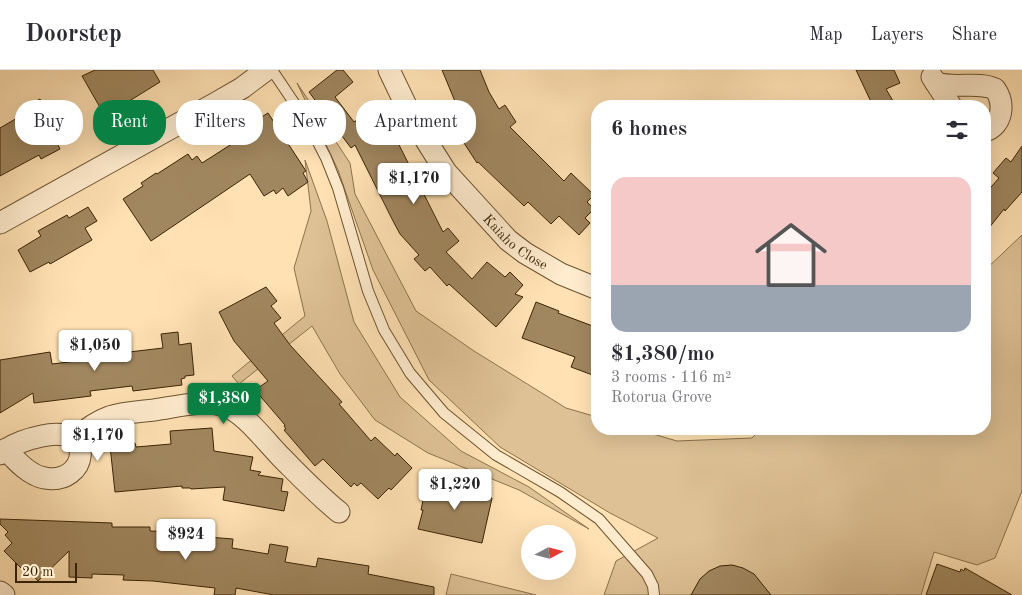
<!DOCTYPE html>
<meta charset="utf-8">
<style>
:root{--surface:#fff;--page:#f2f2f3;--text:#2b2b33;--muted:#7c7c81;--line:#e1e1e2;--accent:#0b8043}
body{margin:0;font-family:"Old Standard TT",serif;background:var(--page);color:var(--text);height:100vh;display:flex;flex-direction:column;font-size:19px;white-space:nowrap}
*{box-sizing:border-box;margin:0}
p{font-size:16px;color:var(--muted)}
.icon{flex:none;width:28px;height:28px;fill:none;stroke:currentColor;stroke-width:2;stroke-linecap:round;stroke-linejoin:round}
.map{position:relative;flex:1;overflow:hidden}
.details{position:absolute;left:591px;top:30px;width:400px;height:335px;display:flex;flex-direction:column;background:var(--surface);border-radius:20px;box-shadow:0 5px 20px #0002}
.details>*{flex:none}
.banner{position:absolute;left:15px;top:30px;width:475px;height:45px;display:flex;gap:10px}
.needle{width:32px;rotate:83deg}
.controls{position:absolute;left:521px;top:455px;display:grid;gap:10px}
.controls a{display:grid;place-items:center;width:55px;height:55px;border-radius:50%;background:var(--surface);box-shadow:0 5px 20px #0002;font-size:25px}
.scale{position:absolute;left:15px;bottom:12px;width:62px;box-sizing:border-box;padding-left:5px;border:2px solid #3b2505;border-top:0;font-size:14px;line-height:18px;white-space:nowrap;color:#3b2505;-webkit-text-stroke:4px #ffecce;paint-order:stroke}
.price{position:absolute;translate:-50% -42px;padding:0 11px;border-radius:5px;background:#fff;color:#222;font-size:16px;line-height:32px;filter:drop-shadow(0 1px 2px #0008)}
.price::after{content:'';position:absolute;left:50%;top:30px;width:15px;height:11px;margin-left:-8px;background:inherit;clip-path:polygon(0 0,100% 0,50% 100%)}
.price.on{background:var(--accent);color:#fff}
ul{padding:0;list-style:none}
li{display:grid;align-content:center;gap:10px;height:265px;padding:0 20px}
li span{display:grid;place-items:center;height:155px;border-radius:15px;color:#555}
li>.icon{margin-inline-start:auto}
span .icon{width:90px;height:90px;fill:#fffc;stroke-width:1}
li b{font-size:21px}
h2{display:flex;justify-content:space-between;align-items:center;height:60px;padding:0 20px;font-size:21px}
.pill{padding:0 18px;border-radius:20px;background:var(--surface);box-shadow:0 5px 20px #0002;font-size:18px;line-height:45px}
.pill.on{background:var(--accent);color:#fff}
header{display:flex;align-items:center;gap:30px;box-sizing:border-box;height:70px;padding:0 25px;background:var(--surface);border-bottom:1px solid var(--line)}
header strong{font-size:24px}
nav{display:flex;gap:28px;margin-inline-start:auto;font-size:18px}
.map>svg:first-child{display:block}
</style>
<header>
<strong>Doorstep</strong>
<nav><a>Map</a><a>Layers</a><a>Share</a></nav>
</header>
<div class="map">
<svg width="1022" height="525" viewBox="0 0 1022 525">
<rect width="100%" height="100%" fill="#ffe1b3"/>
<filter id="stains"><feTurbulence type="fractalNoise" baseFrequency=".004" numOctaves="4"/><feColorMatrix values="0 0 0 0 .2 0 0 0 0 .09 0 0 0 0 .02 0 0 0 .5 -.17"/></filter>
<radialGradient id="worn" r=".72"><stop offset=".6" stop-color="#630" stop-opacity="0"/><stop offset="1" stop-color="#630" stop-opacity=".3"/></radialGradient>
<g fill="#dec195" stroke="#8c734d">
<polygon points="297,13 350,93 355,124 416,241 474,281 566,338 597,347 598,359 636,359 677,371 752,368 761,359 985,359 985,200 1022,165 1022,421 995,488 977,495 934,482 921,525 604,525 616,491 658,468 610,443 500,377 429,310 373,200 338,100"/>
<polygon points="305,90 327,151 354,252 400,327 461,381 529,417 589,459 519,420 428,383 375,350 340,304 312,256 239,314 232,306 305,246 294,198 311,141"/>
<polygon points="451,504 536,525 446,525"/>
</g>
<g fill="#a1875f" stroke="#3b2505">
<polygon points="95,0 153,0 160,12 105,46 82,6"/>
<polygon points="337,0 343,0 353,12 335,27 354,52 373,38 394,65 443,162 448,158 459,171 446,182 472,209 487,192 505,207 510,202 523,215 515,224 523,227 496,257 449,214 447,216 430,197 425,201 414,189 419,185 400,164 393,151 355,75 351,78 309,22"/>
<polygon points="442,0 480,0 489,22 499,39 505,35 516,52 510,57 564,111 571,103 594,125 587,132 594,139 585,148 590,153 579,165 559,146 551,154 528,132 524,136 478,92 477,93 464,73 466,71 451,46 459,41"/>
<polygon points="856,0 894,0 900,13 886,19 896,36 873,36"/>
<polygon points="40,29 45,39 57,33 66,49 58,53 67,71 58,75 60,79 41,89 39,85 0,106 0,58 24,44 22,39"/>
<polygon points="268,43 306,101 303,103 308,112 288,126 283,118 276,124 274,120 264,126 250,104 151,171 123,129 143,116 141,113 156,103 157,104 188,84 192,90 197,86 202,93 238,70 234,64"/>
<polygon points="1022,76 1022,122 1005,141 1004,139 985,163 985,124 999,108 993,103 1006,88 1011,92"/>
<polygon points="88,137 97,151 85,158 92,170 50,194 49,192 30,202 18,180 41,166 38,161 67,145 69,148"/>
<polygon points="266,217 277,231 271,236 281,248 274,253 290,275 342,332 339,334 371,371 375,367 395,386 397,383 412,398 391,420 389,418 378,429 361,413 357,416 354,413 351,417 323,389 315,396 284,360 286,359 284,356 285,355 255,320 268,311 234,271 219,242"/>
<polygon points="536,232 559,241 558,243 598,258 598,307 571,297 575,287 522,268"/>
<polygon points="178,262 179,275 191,273 194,305 185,306 185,308 181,309 182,315 133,321 132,316 90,321 91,326 34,333 33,323 0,343 0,290 50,282 52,294 94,289 93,278 128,274 129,282 163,278 161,264"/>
<polygon points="212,358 214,381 253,387 250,400 261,402 258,405 283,409 281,421 288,422 284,441 223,430 225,417 191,419 190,418 182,418 182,416 115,422 110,376 135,373 136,377 171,374 170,361"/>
<polygon points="443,409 473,415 471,423 492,428 482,473 418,459 423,440 421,440 427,411 440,424"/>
<polygon points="0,449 112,453 112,457 150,457 150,461 189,462 190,460 209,462 208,467 233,469 232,478 268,484 270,474 288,477 285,492 316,497 318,488 369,496 368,504 434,517 434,525 274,525 236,518 235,525 214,525 215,518 153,511 123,510 124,505 92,504 92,508 69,507 69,481 38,511 25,497 22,499 4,481 12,473 5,465 8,462 0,454"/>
<polygon points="937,494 960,502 961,499 964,501 965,498 1012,525 926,525"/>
<polygon points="732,495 743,498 754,504 771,525 691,525 700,509 709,501 720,496"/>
</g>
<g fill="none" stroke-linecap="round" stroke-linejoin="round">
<defs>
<polyline id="lane" points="272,0 309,55 326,88 338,118 368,221 384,260 410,303 444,343 496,385 560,422 599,449 647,504 653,516 654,525"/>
<g id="street">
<path id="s1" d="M 389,0 L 412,48 L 446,102 L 508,170 L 525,183 L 561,204 L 598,219"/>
<polyline points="932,7 951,36"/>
<path d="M 936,13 C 954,19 979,11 995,19 C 1005,33 1003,55 985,61"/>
<polyline points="0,153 216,33 242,18 266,0"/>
<path d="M 75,369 C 104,343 117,344 154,340 C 176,337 201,330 222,335 C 243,340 266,372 281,387 C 300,406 318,425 339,442"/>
<path d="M 0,384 C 12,374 27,369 42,366 C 98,353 87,416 45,408 C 30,406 16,391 6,379"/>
<polyline points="0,522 4,525"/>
</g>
</defs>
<use href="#lane" stroke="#6c5430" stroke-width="12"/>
<use href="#street" stroke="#6c5430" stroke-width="23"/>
<use href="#lane" stroke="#ffecce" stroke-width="10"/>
<use href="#street" stroke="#ffecce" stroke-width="21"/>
</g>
<g text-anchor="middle" stroke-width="4" stroke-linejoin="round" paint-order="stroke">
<g font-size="14" fill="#3b2505" stroke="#ffecce">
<text dy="5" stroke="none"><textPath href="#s1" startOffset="216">Kaiaho Close</textPath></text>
</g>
</g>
<rect width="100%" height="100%" filter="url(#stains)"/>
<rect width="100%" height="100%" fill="url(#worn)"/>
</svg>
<div class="controls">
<a><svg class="needle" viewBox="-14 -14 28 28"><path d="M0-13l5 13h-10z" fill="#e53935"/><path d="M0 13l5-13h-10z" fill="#7c7c81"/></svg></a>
</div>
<div class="scale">20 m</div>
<b class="price" style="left:414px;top:135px">$1,170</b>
<b class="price" style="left:95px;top:302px">$1,050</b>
<b class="price on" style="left:224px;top:355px">$1,380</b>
<b class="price" style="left:98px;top:392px">$1,170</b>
<b class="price" style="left:455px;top:441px">$1,220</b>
<b class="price" style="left:186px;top:491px">$924</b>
<div class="banner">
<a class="pill">Buy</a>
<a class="pill on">Rent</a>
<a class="pill">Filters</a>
<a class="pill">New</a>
<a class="pill">Apartment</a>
</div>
<section class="details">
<h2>6 homes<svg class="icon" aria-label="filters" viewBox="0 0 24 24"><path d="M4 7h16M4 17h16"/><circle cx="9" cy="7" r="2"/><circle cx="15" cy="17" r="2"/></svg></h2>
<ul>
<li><span style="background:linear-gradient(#f6c9c9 70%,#9aa5b1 0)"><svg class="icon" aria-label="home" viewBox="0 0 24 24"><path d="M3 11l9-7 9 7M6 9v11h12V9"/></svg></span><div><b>$1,380/mo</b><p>3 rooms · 116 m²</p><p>Rotorua Grove</p></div></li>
</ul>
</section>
</div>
